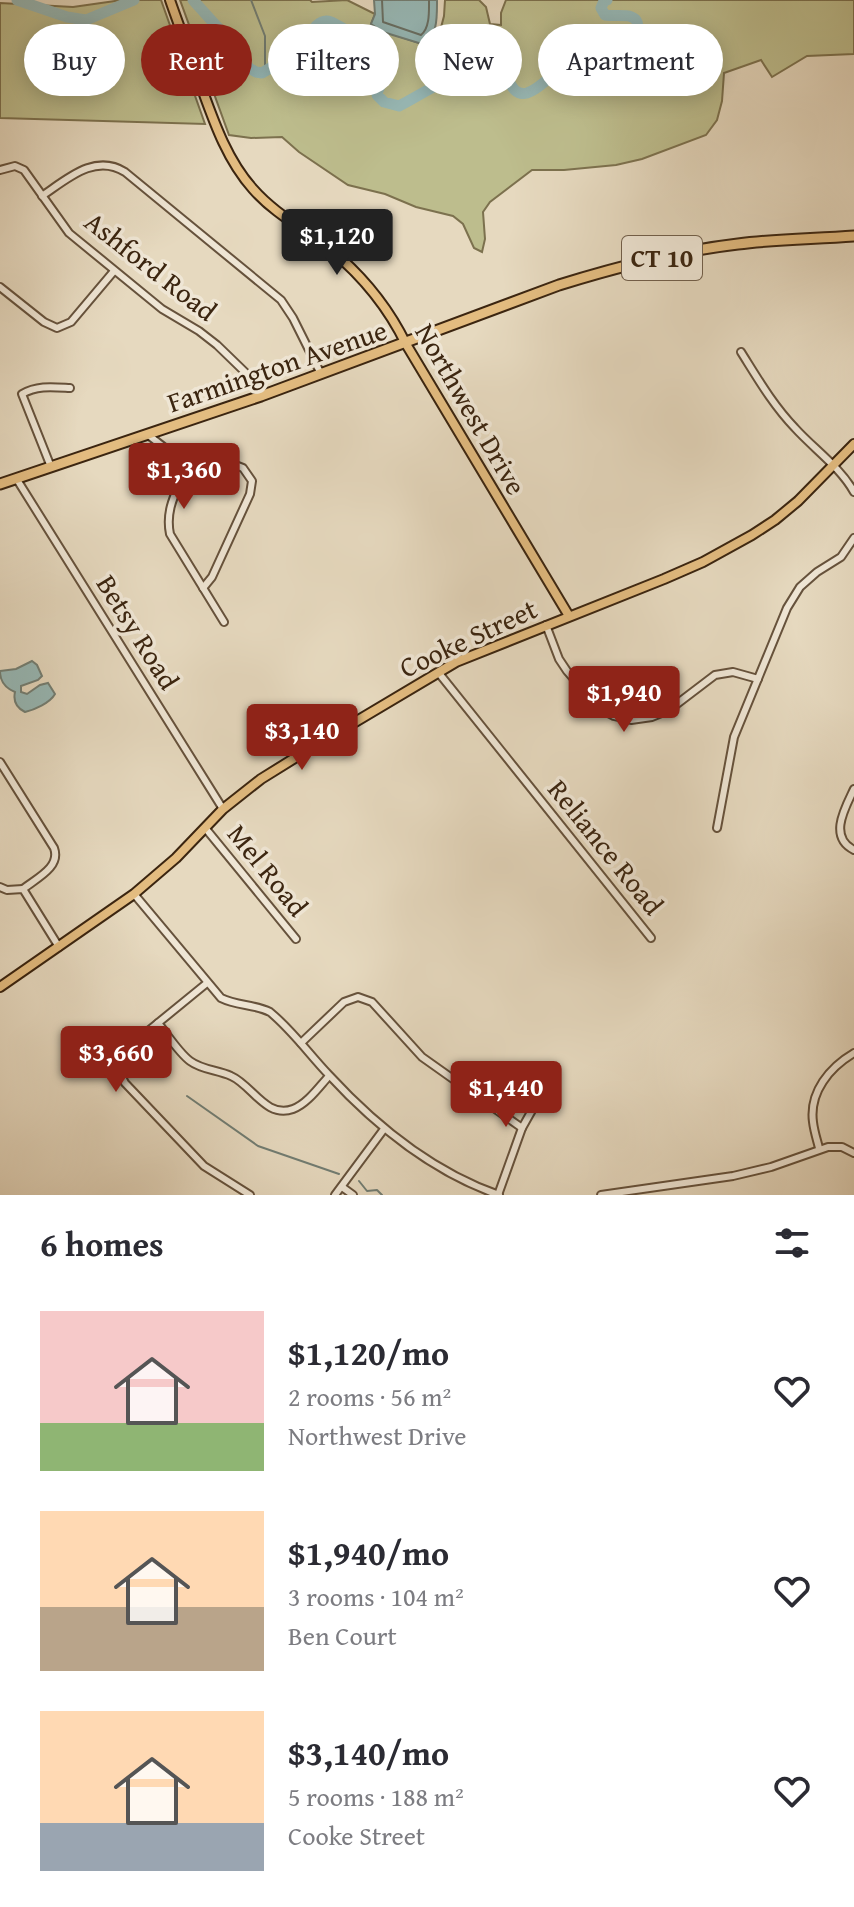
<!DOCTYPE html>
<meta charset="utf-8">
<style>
:root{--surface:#fff;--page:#f2f2f3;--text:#2b2b33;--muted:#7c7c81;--accent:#8f2418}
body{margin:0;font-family:"Gentium Book Plus",serif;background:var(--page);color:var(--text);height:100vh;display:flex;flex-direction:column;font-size:30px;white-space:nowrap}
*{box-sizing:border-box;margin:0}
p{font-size:26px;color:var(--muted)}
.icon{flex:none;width:44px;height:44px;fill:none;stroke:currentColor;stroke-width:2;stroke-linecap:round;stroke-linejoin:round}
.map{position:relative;height:1195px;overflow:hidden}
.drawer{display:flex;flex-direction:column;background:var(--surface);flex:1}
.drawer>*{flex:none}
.guide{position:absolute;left:24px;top:24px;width:806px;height:72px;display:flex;gap:16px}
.price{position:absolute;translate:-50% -68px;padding:0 18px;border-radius:8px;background:var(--accent);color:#fff;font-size:26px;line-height:52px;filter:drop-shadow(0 2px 4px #0008)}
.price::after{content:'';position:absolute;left:50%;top:48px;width:24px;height:18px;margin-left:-12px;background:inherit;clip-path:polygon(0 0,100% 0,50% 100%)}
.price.on{background:#222;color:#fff}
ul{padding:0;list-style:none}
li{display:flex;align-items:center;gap:24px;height:200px;padding:0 40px}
li span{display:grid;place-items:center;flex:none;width:224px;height:160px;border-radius:0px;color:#555}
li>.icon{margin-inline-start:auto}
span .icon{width:96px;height:96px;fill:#fffc;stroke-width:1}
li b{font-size:34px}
h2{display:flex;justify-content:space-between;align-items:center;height:96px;padding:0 40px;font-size:34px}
.tag{padding:0 28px;border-radius:36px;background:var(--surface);box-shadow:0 4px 20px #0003;font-size:28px;line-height:72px}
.tag.on{background:var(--accent);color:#fff}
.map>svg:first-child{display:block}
</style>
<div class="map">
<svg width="854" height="1195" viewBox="0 0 854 1195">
<rect width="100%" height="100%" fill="#e6d9bf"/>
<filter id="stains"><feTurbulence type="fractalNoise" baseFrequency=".0025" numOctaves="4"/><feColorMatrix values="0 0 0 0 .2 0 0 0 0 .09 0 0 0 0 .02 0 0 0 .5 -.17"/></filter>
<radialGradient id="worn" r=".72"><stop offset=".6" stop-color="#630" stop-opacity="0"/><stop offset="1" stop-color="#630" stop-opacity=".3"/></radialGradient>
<g fill="#bdbd8d" stroke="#7c714e" stroke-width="2">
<polygon points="122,0 161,0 205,124 0,118 0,3 73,7"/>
<polygon points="180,0 310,0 312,2 347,0 375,14 371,24 383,31 422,44 427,42 433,36 439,35 444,16 445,0 479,0 486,7 490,24 501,25 501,13 506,0 854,0 854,54 807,56 772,77 761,60 724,73 722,101 717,120 706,135 642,159 616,165 564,170 532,170 490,202 483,212 485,239 482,252 474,248 463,224 453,216 416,207 385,194 348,185 299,152 282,137 251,138 229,135"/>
</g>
<g fill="#97b9b7" stroke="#727e74" stroke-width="2">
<path d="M 374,0 L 437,0 C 437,16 438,38 422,44 L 383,32 L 371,24 L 375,14 Z"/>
<path d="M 32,661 L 37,665 L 42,676 L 38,680 L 21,686 L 21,692 L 27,694 L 40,685 L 48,683 L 55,694 C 50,703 34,710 25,712 C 17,708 13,701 15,692 C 5,688 0,681 0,671 L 16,669 Z"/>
</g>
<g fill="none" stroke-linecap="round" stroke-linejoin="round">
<path stroke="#696f64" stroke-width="2" d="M 382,0 L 383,22 L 421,35 C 430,28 429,11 429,0"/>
<g stroke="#727e74" stroke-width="2">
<polyline points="251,0 265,36 265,71"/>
<polyline points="187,1096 258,1146 339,1174"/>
<polyline points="359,1181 367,1191 377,1190 382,1195"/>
</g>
<g stroke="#97b9b7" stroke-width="11">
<polyline points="17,0 67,17 86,20 134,0"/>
<path d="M 193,0 L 230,41 L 249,68 L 256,72 L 262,73 L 275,65 L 280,64 L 288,68 L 299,66 C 306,56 308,27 322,22 C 330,18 339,27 346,30 C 351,33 358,34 363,38 C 373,45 383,65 382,77 C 382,84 378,88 377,95 L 384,102 L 399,106 C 415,98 431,87 448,80 C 456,77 464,76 472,73 C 480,69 484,62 494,64 C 510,66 507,98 527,93 C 540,89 547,77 558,73 C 570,69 582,78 594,73 C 606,68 658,24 629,16 C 626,15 611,16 605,15 L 601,8 L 604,1 L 607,0"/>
</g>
<defs>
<g id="minor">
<polyline points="0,170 15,166 24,170 69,233 162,309 199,331 217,345 249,376 261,396"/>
<path d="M 42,196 C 67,179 95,153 125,172 L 281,300 L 293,318 L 321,374"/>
<polyline points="0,287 44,322 57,328 71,322 114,271"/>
<path d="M 741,352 C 758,379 773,405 795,428 C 814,449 840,467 854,492"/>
<path d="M 147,434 L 165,448 L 189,459 C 181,486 164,505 170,534 L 224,622"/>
<polyline points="189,459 230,463 243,468 252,481 250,494 212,577 203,588"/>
<path d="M 51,467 L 22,394 C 37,385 53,387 70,388"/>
<polyline points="16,478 223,809"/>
<polyline points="546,625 559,659 567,671 595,703 603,710 614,716 631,720 652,717 669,710 715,675 733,672 758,679"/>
<polyline points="438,672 651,938"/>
<path d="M 0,762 L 54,848 C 61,867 37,878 23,889"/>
<path d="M 854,789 C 845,808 828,837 854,850"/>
<polyline points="717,828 734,737 787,608 800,587 817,572 841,557 854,538"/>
<polyline points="206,829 296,939"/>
<polyline points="0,887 7,890 23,889 59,947"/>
<path d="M 134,894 L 221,998 C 237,1006 254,1004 270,1012 C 292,1030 309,1054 329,1075 C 376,1126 433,1172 499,1195"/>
<polyline points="207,983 120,1054 115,1063 125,1083 204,1166 250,1195"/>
<path d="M 158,1023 C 167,1034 179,1053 190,1061 C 202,1070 218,1070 231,1076 C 252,1085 266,1119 293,1109 C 307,1104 319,1087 329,1076"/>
<polyline points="301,1043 344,1002 358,997 372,1002 422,1057 522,1128"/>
<path d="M 819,1148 C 817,1140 814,1131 813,1122 C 809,1092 830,1067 854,1053"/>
<polyline points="342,1187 353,1195"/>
<polyline points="335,1195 384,1129"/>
<polyline points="498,1195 522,1128 549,1080"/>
<polyline points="601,1195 733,1176 771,1167 828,1147 842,1147 854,1153"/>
</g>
<g id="major">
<path d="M 170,0 C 180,29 191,57 201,86 C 214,122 227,160 253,189 C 274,213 301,227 325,245 C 359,272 387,305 406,344 L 569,616"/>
<polyline points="0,987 134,894 176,858 223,809 261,779 298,756 456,662 664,579 703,562 752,535 775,520 798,501 854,444"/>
</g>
<path id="highway" d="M 0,484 L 261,396 L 559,285 C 617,267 677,251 738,244 C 776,239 815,239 854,236"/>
</defs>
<use href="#minor" stroke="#66523c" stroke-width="10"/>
<use href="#major" stroke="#3b2510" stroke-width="12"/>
<use href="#highway" stroke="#3b2510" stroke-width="13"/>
<use href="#minor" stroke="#efe6d5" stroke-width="6"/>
<use href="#major" stroke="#e3bc80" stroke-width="8"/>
<use href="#highway" stroke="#e3bc80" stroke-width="9"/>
</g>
<g text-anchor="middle" stroke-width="7" stroke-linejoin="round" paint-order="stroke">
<rect fill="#efe6d5" stroke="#715f4b" stroke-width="2" x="622" y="236" width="80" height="44" rx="6"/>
<g font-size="26" font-weight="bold" fill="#3b2510">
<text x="662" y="267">CT 10</text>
</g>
<g font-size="28" fill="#3b2510" stroke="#efe6d5">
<text transform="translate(151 266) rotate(38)" y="10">Ashford Road</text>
<text transform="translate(277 366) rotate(-19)" y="10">Farmington Avenue</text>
<text transform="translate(471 409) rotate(60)" y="10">Northwest Drive</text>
<text transform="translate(138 632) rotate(58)" y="10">Betsy Road</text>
<text transform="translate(468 638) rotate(-25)" y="10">Cooke Street</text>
<text transform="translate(606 847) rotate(51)" y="10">Reliance Road</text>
<text transform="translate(268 870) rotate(51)" y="10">Mel Road</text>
</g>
</g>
<rect width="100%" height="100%" filter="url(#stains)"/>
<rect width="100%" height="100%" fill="url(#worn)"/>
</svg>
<b class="price on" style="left:337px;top:277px">$1,120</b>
<b class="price" style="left:184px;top:511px">$1,360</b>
<b class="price" style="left:624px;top:734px">$1,940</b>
<b class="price" style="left:302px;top:772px">$3,140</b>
<b class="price" style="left:116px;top:1094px">$3,660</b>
<b class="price" style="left:506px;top:1129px">$1,440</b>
<div class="guide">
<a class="tag">Buy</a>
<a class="tag on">Rent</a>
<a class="tag">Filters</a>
<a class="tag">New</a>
<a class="tag">Apartment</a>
</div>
</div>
<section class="drawer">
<h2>6 homes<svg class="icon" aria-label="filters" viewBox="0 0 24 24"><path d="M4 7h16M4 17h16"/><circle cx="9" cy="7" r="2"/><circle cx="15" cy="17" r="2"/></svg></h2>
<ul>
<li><span style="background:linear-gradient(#f6c9c9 70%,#8fb573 0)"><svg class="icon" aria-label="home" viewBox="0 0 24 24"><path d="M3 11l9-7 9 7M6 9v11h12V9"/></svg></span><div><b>$1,120/mo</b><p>2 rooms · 56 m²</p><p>Northwest Drive</p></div><svg class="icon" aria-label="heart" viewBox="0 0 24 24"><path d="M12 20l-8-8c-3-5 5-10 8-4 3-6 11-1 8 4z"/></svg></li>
<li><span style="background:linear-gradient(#ffd9b3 60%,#b9a48a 0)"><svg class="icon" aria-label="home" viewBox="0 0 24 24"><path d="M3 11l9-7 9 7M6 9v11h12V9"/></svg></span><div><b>$1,940/mo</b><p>3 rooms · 104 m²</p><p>Ben Court</p></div><svg class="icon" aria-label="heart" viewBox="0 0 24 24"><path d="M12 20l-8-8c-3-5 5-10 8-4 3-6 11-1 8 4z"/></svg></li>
<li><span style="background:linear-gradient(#ffd9b3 70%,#9aa5b1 0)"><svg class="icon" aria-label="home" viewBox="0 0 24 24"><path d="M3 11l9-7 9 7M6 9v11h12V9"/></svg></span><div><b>$3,140/mo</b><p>5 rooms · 188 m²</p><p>Cooke Street</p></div><svg class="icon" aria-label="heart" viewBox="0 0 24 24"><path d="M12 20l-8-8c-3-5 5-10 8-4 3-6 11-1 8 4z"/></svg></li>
</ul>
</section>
